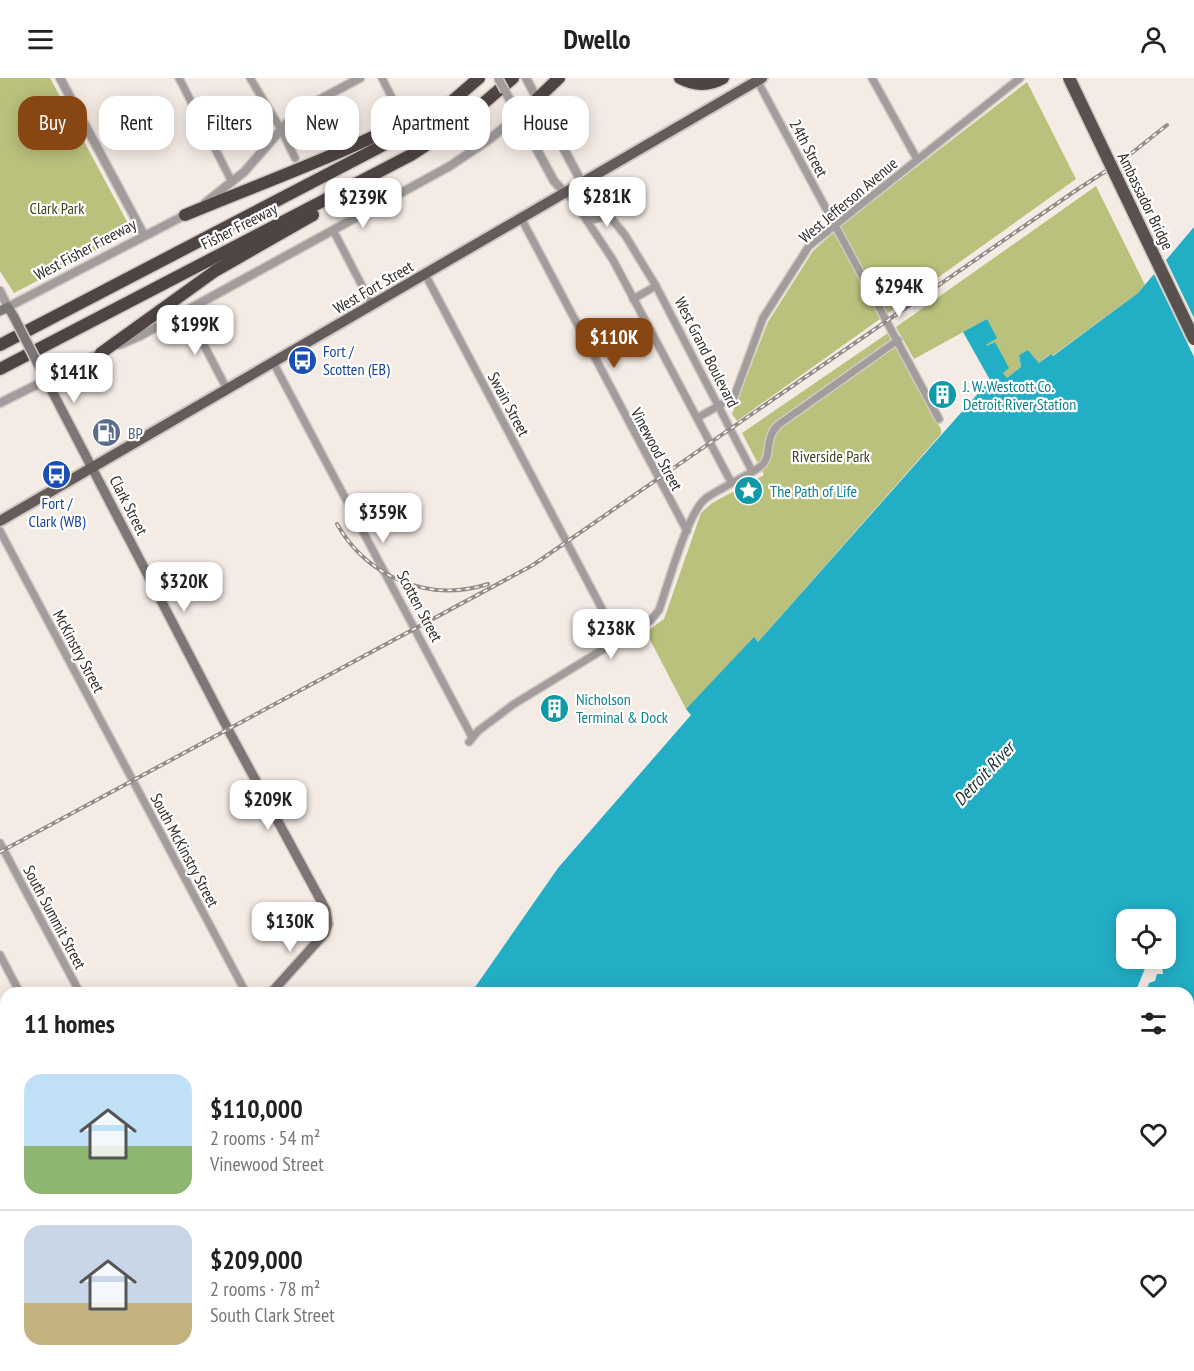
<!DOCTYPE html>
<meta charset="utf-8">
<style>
:root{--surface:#fff;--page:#f2f2f2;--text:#222;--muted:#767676;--line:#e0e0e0;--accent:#884712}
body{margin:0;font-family:"PT Sans Narrow",sans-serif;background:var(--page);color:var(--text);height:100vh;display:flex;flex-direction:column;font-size:22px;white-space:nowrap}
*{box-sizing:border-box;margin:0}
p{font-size:20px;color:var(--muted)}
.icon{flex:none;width:33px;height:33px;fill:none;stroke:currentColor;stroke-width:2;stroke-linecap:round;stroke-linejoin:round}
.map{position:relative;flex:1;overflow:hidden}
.drawer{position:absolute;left:0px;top:909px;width:1194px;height:384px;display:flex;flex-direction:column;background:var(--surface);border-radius:18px 18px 0 0;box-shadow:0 3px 15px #0003}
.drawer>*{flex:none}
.hud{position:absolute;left:18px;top:18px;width:600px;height:54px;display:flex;gap:12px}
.buttons{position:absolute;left:1116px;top:831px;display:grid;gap:12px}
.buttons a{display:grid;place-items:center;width:60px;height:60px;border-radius:12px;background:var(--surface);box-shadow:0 3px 15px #0003;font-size:30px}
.price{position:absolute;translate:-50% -51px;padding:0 14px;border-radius:12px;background:#fff;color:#222;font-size:20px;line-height:39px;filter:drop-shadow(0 2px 3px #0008)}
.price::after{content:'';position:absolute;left:50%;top:36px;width:18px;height:14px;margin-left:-9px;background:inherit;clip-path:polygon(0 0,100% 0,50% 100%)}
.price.current{background:var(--accent);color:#fff}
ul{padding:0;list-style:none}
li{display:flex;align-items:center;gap:18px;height:150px;padding:0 24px}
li+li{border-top:2px solid var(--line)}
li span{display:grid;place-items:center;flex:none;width:168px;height:120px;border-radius:18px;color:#555}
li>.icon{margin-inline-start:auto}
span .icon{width:72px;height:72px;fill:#fffc;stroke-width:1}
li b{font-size:26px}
h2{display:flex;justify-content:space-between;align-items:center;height:72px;padding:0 24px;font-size:26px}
.pill{padding:0 21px;border-radius:18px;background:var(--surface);box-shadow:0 3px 15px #0003;font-size:21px;line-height:54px}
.pill.current{background:var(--accent);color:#fff}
header{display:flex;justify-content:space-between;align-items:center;height:78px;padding:0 24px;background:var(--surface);font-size:27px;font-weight:700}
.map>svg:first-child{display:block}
</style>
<header><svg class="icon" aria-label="menu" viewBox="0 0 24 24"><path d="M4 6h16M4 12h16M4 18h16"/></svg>Dwello<svg class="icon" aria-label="person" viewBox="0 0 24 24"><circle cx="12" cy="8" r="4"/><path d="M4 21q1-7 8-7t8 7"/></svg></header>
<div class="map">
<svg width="1194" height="1293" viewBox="0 0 1194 1293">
<rect width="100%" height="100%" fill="#f5ebe5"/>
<g fill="#bac17c">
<polygon points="0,0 50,0 132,153 14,215 0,193"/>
<polygon points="1027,4 1076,101 737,343 732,336 768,244 813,173 845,144"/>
<polygon points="1096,108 1145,207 1138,215 1052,278 1050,276 1039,285 1028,272 1019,277 1021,289 1006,301 1003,295 995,264 987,269 986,266 987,241 914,281 896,249"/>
<polygon points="888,255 941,351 941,356 758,564 754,560 686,631 646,554 664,541 701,435 712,425 764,397 742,355"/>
<polygon points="1194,861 1194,1019 1188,1016 1188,915 1120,915"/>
<polygon points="853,1287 887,1287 900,1293 850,1293"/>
<polygon points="1024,1287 1063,1287 1060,1293 1022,1293"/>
</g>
<g fill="#22afc6" fill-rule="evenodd">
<path d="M 1194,149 L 1194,931 L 1188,937 L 1188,915 L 471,915 L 558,790 L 691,637 L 686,631 L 754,559 L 758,564 L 990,302 L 963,254 L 987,241 L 997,260 L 986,267 L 987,268 L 995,264 L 1009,290 L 1003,295 L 1007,300 L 1021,289 L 1019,277 L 1028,272 L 1039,285 L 1051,276 L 1053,278 L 1138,215 ZM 1126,842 L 1166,842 L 1166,880 L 1126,880 Z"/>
<polygon points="218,1287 853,1287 850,1293 214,1293"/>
</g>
<g fill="#f5ebe5">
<polygon points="1165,180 1194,240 1194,279 1153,194"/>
<polygon points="1157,884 1162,888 1163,896 1157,896 1155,903 1149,905 1146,914 1137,910 1146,888"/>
</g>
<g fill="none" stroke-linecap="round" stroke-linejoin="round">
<defs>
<g id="minor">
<polyline points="179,0 232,104"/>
<polyline points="250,0 281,51 295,80"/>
<polyline points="382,0 393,22 393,27"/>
<polyline points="872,0 917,81"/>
<polyline points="757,2 939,341"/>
<polyline points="582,105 625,157 656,208 752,393"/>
<polyline points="564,114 574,123 613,182 731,404"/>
<polyline points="521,140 687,453"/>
<polyline points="587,143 600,140 603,132"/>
<polyline points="333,152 372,227"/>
<polyline points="425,196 619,563"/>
<polyline points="633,221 656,208"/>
<polyline points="186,233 227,311"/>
<polyline points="273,284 472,659"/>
<polyline points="697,340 734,319 763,240 809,168 1020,0"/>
<polyline points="0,453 246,915"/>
<path d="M 469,664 L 478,653 L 514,626 L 651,542 L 659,532 C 668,507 687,436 705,421 C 717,411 759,393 764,385 C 772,373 764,362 778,347 L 898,262"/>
<polyline points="0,765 80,915"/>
<polyline points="0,877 20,915"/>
<polyline points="0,1075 6,1086"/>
<polyline points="1188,1090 1194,1077"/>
<polyline points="1188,1153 1194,1156"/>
<polyline points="1064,1293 1067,1287"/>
</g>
<g id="tertiary">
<polyline points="60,0 144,157"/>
<polyline points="526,0 582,105"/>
<polyline points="505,13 554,103 564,114"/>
<polyline points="529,57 531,47 538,44 545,49 551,58"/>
<polyline points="205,125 244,94 287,45 315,24 360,0"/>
<polyline points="0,213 8,229 189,135"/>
<polyline points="119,267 140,258 450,88 490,61 537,21"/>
<polyline points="0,325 104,273"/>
</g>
<g id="secondary">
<polyline points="0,233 8,229 14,239"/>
<polyline points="40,290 230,655 326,832 328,846 325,855 271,915"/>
<polyline points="0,1212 6,1206"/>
</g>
<polyline id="primary" points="0,443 762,0"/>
<g id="motorway">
<path d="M 680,0 C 695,8 709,8 723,0"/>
<polyline points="537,21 559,0"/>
<path d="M 185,137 C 269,102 355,72 434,28"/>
<polyline points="0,267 397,60 450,25 479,0"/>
<polyline points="101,275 215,193 313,137"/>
<polyline points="0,291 411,77 459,46 513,0"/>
</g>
</defs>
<use href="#minor" stroke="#d2c9c3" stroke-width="10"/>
<use href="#tertiary" stroke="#d2c9c3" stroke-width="11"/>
<use href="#secondary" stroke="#d2c9c3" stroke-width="12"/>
<use href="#primary" stroke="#d2c9c3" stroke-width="14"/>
<use href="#motorway" stroke="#d2c9c3" stroke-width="15"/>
<use href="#minor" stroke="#a29d9c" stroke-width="7"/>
<use href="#tertiary" stroke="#a29d9c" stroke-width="8"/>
<use href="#secondary" stroke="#7d7676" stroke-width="9"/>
<use href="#primary" stroke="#645b5b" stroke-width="10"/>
<use href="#motorway" stroke="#4e4444" stroke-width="12"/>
<defs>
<g id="rail">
<path d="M 337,446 C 368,500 429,525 488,506"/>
<polyline points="0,774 533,487 1078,111 1123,82 1167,47"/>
</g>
</defs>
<use href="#rail" stroke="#938c88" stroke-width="4"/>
<use href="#rail" stroke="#fff" stroke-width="1.5" stroke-dasharray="4.5" stroke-linecap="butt"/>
<defs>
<polyline id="tertiary-bridge" points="498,0 505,13"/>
<polyline id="secondary-bridge" points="14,239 40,290"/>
<polyline id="trunk-bridge" points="1069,0 1194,261"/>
</defs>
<use href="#tertiary-bridge" stroke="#d2c9c3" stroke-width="11" stroke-linecap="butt"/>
<use href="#secondary-bridge" stroke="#d2c9c3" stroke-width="12" stroke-linecap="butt"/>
<use href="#trunk-bridge" stroke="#d2c9c3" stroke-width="15" stroke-linecap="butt"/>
<use href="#tertiary-bridge" stroke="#a29d9c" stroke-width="8"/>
<use href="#secondary-bridge" stroke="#7d7676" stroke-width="9"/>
<use href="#trunk-bridge" stroke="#595050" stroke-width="12"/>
</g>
<defs>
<symbol id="bus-disc" viewBox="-11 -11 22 22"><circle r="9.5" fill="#1a4fb4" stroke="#fff"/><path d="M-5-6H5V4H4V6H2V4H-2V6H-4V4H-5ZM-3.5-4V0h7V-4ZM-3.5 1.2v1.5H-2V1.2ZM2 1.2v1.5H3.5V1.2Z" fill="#fff"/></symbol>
<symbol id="building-disc" viewBox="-11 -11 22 22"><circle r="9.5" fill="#0f9aa8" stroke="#fff"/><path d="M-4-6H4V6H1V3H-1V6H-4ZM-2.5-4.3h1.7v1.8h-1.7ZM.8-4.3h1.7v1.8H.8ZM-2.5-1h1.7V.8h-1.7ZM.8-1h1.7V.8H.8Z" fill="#fff"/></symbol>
<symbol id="fuel-disc" viewBox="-11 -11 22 22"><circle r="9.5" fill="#5c6f8a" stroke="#fff"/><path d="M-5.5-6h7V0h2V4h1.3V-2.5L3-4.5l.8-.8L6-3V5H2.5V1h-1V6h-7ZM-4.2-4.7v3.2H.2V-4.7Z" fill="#fff"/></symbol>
<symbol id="sight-disc" viewBox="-11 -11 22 22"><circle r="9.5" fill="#0f9aa8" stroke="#fff"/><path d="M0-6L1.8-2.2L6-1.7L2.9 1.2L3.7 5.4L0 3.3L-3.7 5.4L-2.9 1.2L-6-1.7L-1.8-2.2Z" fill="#fff"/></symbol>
</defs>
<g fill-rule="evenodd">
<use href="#bus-disc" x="286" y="266" width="33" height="33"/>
<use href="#building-disc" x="926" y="300" width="33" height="33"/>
<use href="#fuel-disc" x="90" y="338" width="33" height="33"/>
<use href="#bus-disc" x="40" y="380" width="33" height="33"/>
<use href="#sight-disc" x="732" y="396" width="33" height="33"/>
<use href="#building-disc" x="538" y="614" width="33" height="33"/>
</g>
<g text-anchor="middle" stroke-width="4.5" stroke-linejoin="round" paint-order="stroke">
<g font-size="16" fill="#302c2a" stroke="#fff">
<text transform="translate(809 70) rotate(62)" y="6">24th Street</text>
<text transform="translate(848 122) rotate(-40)" y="6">West Jefferson Avenue</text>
<text transform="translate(1146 123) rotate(64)" y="6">Ambassador Bridge</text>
<text transform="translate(239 148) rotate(-27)" y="6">Fisher Freeway</text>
<text transform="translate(85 171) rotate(-28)" y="6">West Fisher Freeway</text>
<text transform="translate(373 209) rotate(-30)" y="6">West Fort Street</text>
<text transform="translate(707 274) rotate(63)" y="6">West Grand Boulevard</text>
<text transform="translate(509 326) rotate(62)" y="6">Swain Street</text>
<text transform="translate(657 371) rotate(62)" y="6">Vinewood Street</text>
<text transform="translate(129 427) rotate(63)" y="6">Clark Street</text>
<text transform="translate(420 528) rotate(62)" y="6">Scotten Street</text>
<text transform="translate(79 573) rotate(62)" y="6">McKinstry Street</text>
<text transform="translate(185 772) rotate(62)" y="6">South McKinstry Street</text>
<text transform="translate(55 839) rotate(62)" y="6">South Summit Street</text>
</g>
<g font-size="16" fill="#40441d" stroke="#fff">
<text x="57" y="136">Clark Park</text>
<text x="831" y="384">Riverside Park</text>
</g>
<g font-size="16" fill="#164399" stroke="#fff" text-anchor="start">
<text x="323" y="279">Fort /<tspan x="323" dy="18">Scotten (EB)</tspan></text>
<text x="57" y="431" text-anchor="middle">Fort /<tspan x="57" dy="18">Clark (WB)</tspan></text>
</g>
<g font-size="16" fill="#0d838f" stroke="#fff" text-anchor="start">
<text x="963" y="314">J. W. Westcott Co.<tspan x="963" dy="18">Detroit River Station</tspan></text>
<text x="770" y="419">The Path of Life</text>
<text x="576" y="627">Nicholson<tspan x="576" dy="18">Terminal &amp; Dock</tspan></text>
</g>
<g font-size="16" fill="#4e5e75" stroke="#fff" text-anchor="start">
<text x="128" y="361">BP</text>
</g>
<g font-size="18" font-style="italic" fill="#192f33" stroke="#fff">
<text transform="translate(984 696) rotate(-47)" y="6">Detroit River</text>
</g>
</g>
</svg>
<div class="buttons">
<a><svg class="icon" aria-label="locate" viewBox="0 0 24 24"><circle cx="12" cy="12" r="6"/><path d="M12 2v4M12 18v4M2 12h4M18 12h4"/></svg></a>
</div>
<b class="price" style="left:607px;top:150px">$281K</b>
<b class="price" style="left:363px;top:151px">$239K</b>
<b class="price" style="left:899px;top:240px">$294K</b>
<b class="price" style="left:195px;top:278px">$199K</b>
<b class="price current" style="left:614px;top:291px">$110K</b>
<b class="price" style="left:74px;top:326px">$141K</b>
<b class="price" style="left:383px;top:466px">$359K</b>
<b class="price" style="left:184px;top:535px">$320K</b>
<b class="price" style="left:611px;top:582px">$238K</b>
<b class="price" style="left:268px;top:753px">$209K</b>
<b class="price" style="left:290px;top:875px">$130K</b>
<div class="hud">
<a class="pill current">Buy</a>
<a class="pill">Rent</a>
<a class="pill">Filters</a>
<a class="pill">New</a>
<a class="pill">Apartment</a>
<a class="pill">House</a>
</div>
<section class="drawer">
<h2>11 homes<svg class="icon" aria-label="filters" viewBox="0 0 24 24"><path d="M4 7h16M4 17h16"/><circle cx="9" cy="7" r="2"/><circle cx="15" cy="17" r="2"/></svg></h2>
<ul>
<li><span style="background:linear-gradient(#bfe0f5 60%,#8fb573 0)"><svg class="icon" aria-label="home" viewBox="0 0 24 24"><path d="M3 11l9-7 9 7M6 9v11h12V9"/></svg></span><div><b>$110,000</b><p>2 rooms · 54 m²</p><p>Vinewood Street</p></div><svg class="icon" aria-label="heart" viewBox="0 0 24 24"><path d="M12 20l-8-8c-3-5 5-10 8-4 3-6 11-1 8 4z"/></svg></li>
<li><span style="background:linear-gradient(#c9d6e8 65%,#c2b280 0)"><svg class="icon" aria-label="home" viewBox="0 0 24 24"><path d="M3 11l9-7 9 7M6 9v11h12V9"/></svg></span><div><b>$209,000</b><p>2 rooms · 78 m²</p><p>South Clark Street</p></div><svg class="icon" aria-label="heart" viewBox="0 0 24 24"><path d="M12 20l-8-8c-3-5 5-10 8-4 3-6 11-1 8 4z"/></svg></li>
</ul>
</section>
</div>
